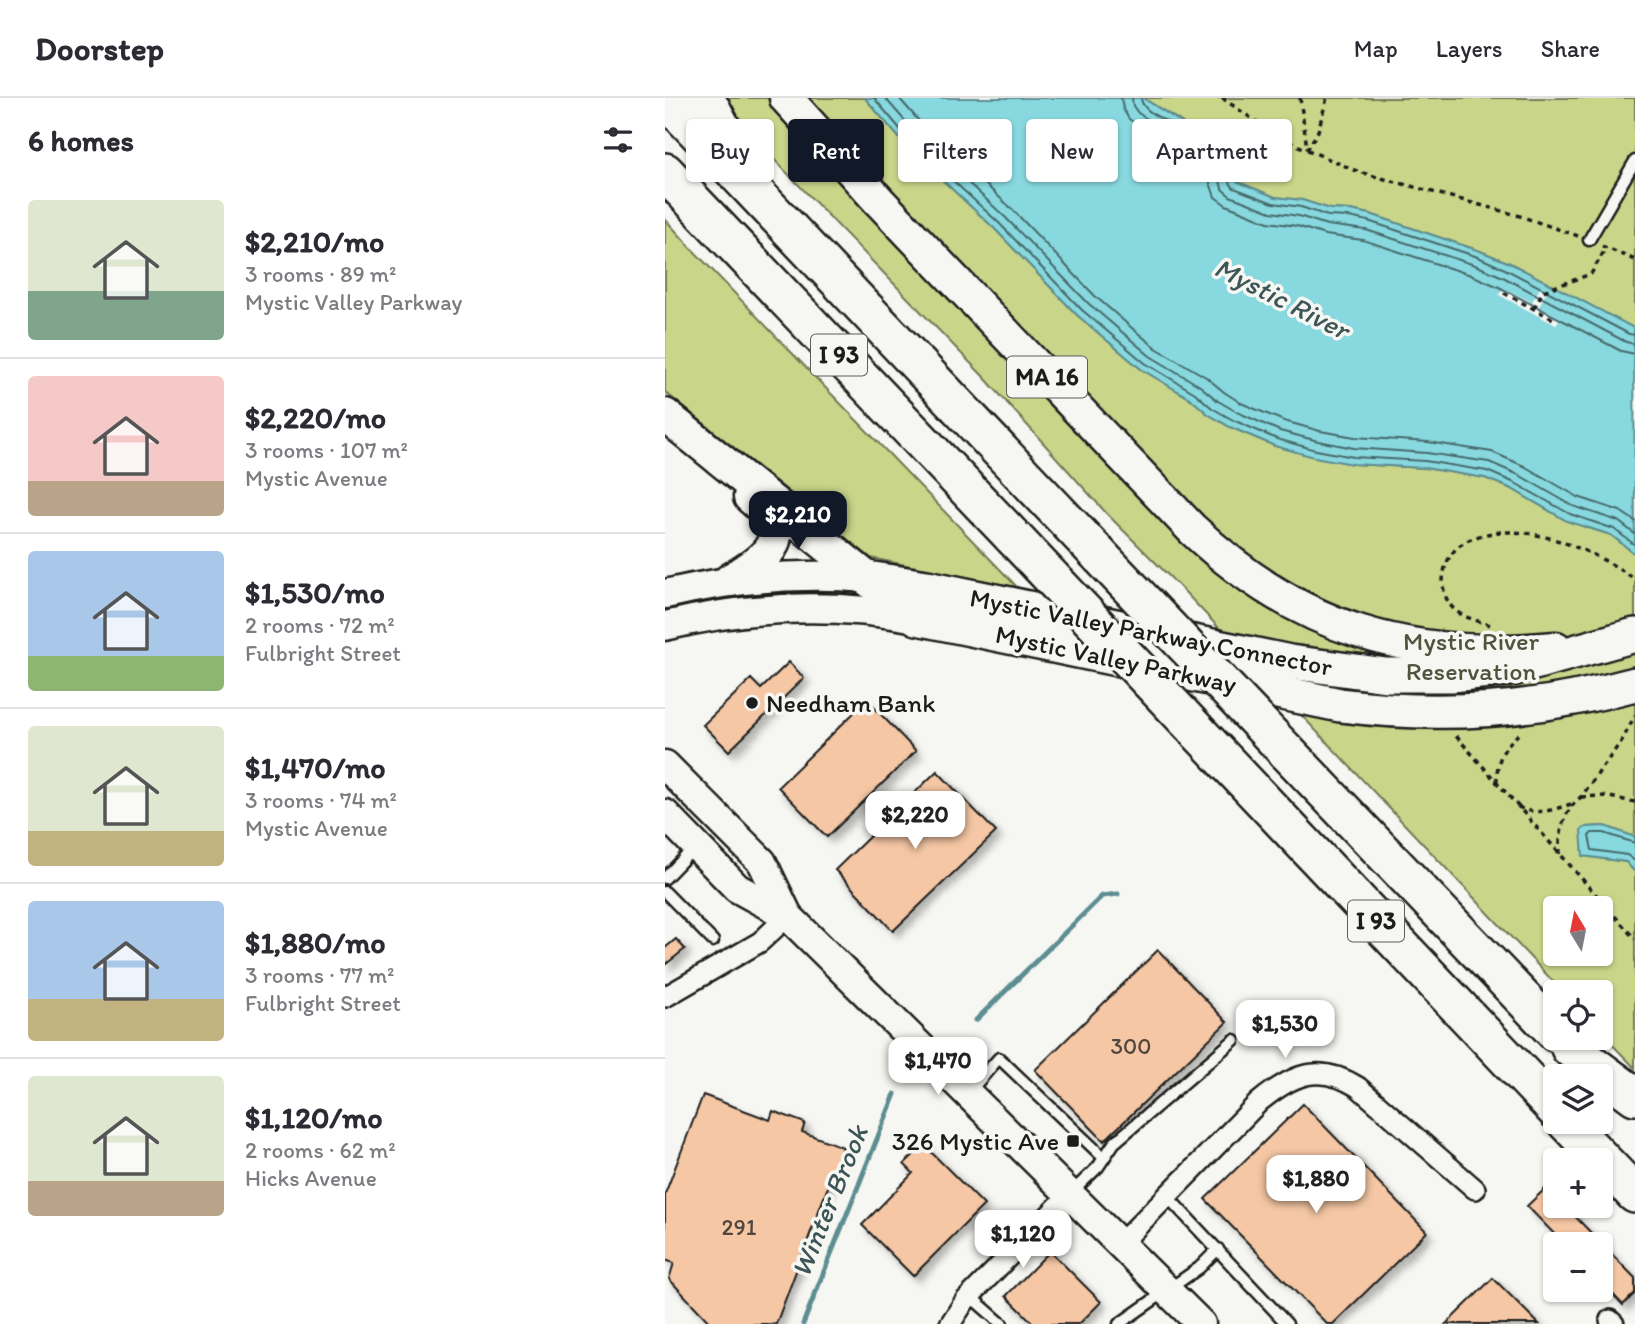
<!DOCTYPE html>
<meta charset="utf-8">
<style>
:root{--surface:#fff;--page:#f2f2f3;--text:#2b2b33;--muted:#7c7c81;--line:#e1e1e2;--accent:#111827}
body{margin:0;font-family:Itim,sans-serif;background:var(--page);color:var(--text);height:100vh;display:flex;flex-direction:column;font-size:26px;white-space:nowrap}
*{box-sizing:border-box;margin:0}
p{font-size:23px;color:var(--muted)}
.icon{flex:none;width:38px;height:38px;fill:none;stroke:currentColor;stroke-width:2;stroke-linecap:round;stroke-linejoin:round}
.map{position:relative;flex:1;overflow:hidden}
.side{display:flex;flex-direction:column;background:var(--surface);width:665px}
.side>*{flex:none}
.hud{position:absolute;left:21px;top:21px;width:665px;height:63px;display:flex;gap:14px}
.needle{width:46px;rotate:350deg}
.buttons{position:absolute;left:878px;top:798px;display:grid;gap:14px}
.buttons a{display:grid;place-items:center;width:70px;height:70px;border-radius:7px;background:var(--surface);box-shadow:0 2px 5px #0004;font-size:35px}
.price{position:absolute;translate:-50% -60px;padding:0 16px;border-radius:14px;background:#fff;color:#222;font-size:23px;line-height:46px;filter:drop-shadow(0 2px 4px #0008)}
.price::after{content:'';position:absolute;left:50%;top:42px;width:21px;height:16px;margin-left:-10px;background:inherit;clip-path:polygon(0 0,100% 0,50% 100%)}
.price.selected{background:var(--accent);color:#fff}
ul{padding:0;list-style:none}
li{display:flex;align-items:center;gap:21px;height:175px;padding:0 28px}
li+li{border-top:2px solid var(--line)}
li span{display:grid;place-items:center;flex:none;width:196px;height:140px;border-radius:7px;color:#555}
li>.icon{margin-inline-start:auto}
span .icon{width:84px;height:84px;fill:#fffc;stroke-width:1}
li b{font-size:30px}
h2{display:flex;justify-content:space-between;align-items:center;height:84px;padding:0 28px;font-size:30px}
.pill{padding:0 24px;border-radius:7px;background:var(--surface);box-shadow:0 2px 5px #0004;font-size:24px;line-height:63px}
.pill.selected{background:var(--accent);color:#fff}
header{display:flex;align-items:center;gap:42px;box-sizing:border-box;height:98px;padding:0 35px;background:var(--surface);border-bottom:2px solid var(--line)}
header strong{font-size:33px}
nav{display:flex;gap:38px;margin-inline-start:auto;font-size:24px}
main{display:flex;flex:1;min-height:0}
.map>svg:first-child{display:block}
</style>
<header>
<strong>Doorstep</strong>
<nav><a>Map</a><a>Layers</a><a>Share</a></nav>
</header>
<main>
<section class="side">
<h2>6 homes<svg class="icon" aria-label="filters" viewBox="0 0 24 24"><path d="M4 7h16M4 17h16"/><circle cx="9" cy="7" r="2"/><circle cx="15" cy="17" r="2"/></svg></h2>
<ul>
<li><span style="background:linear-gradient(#dfe7d0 65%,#7fa58c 0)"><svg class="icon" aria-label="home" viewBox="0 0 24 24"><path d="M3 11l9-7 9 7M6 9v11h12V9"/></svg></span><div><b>$2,210/mo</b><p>3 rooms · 89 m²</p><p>Mystic Valley Parkway</p></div></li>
<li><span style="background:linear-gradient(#f6c9c9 75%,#b9a48a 0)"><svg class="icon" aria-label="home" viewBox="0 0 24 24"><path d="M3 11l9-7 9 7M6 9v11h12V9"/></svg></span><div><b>$2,220/mo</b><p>3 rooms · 107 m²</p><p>Mystic Avenue</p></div></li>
<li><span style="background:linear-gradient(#a9c7e8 75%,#8fb573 0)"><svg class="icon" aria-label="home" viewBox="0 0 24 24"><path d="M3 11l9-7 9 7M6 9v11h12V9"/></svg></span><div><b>$1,530/mo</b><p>2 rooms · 72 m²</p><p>Fulbright Street</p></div></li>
<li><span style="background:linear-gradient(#dfe7d0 75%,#c2b280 0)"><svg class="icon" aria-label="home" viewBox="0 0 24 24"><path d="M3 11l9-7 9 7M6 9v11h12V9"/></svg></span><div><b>$1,470/mo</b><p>3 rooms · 74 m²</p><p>Mystic Avenue</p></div></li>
<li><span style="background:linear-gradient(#a9c7e8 70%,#c2b280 0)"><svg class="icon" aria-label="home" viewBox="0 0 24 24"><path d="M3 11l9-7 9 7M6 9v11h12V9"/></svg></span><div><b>$1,880/mo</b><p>3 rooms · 77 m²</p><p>Fulbright Street</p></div></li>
<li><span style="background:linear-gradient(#dfe7d0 75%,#b9a48a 0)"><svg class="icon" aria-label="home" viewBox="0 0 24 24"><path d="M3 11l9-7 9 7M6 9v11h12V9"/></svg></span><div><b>$1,120/mo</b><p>2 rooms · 62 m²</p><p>Hicks Avenue</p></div></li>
</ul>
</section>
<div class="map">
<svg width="970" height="1226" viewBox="0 0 970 1226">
<defs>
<filter id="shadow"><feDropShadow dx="5.5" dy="5.5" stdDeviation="3.5" flood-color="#0004"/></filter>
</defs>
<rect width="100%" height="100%" fill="#f6f6f2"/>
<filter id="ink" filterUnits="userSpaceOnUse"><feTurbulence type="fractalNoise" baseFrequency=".0143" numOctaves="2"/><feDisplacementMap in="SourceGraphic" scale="14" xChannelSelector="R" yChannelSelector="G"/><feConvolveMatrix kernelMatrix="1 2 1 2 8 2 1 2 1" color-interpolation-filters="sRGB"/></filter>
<g filter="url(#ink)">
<g fill="#c9d589" stroke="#727852" stroke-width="2" fill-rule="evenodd">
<path d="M 25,0 L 200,0 L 243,50 L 329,130 L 412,217 L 476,271 L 526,301 L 543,316 L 565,329 L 610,348 L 688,366 L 760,370 L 820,380 L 847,391 L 902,423 L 946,437 L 970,456 L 970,739 L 940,728 L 921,729 L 919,758 L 961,764 L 970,774 L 970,970 L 936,935 L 936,894 L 898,894 L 518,492 L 443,417 L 319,279 L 71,22 ZM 891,810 L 936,810 L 936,856 L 891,856 Z"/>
<polygon points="478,0 970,0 970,231 845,165 815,153 705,116 685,112 665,111 637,102 610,99 571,83 546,47 515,23"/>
<polygon points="0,121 28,152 352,489 206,460 0,294"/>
</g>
<g fill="#87d9df" stroke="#5c8d91" stroke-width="2">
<path d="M 200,0 L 478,0 C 498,13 562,51 570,72 C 571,76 570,79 571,83 L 610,99 L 637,102 L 665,111 L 685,112 L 705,116 L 815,153 L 845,165 L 969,230 L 970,456 L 946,437 L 902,423 L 847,391 L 820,380 L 760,370 L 688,366 L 649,359 L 610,348 L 565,329 L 543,316 L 526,301 L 476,271 L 412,217 L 329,130 L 243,50 Z"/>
<polygon points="940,728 970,739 970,774 961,764 918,758 916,732 921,729"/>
</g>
<polygon fill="#f6f6f2" points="838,190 867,204 875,190 882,193 874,209 895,220 891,227 834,197"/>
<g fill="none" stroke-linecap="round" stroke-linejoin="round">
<g stroke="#47686a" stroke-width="2">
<polyline points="209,0 247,45 334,125 417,212 480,265 530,295 547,310 568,322 612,341 651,352 689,359 760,363 822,373 850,385 905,416 949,431 970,447"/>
<polyline points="220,0 254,39 340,119 423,205 485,258 535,288 553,303 572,314 615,333 653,343 689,350 762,355 824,364 854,377 908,408 953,423 970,436"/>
<polyline points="234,0 261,31 347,111 430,198 468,231 491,250 541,279 559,294 576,305 619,323 655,333 690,339 763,344 827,354 859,368 913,399 955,413 970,423"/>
<polyline points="456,0 458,11 464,21 528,66 544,82 550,99 561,107 603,124 632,128 660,137 698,142 806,177 834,189 956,253 970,256"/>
<polyline points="467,0 468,8 473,15 506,36 536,59 554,77 557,91 565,98 606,114 634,118 662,127 701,132 810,167 838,179 961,244 970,246"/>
<path d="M 476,0 C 477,15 502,22 513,30 C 530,42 547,55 560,71 C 565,77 562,84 569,90 L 608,105 L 636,109 L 663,118 L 684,119 L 703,123 L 813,159 L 842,172 L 964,236 L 970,237"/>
<polyline points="970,745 939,735 927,735 924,738 927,752 962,757 970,763"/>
</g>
<g stroke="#5c8d91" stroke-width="5">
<polyline points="311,922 437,798 453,796"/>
<polyline points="138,1226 230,996"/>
</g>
</g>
<g fill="#f5c7a4" stroke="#1c1c1c" stroke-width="2" filter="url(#shadow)">
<polygon points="124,564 139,580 64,653 38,627 86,581 96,591"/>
<polygon points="202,602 251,653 162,739 113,689"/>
<polygon points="272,673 331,734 228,833 170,772"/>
<polygon points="11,841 20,851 0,867 0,850"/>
<polygon points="493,852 562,924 439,1043 370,972"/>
<polygon points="38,997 105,1022 108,1013 140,1025 137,1034 178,1049 111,1226 46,1226 4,1181 9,1165 0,1162 0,1096"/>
<polygon points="638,1006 762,1134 668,1226 662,1226 540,1101"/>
<polygon points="259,1047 319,1107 248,1178 197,1127 248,1075 239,1066"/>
<polygon points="882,1089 891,1098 891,1108 900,1108 970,1180 970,1195 958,1207 936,1184 936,1146 899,1146 862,1108"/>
<polygon points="385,1153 436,1204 414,1226 369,1226 341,1198"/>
<polygon points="828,1180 874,1226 781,1226"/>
</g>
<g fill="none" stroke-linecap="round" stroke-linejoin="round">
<defs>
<g id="service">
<polyline points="924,142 970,63"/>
<polyline points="0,780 29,750"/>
<polyline points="0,794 48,843"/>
<polyline points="303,995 334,960 439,1060"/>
<polyline points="407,1094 433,1069 449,1045 569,942"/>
<polyline points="502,1098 622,1226"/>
<polyline points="305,1198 337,1226"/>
<polyline points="454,1226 534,1170 553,1151"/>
</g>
<g id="minor">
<polyline points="0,899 95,844 123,818"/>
<path d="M 456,1145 L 594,1004 C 627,977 653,964 693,989 L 810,1091"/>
<polyline points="945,1222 949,1226"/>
<polyline points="285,1226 300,1203 404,1097"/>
</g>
<g id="secondary">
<path d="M 0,496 C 68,480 133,474 202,480"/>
<path d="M 0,528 C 82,508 169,505 252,520"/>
<polyline points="0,667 97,764 123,818"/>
<polyline points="0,716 72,790 123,818 536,1226"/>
</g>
<g id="primary">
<path d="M 121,0 L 214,103 L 527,431 C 634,532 746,564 891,550"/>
<polyline points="0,317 202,480"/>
<path d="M 65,482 C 105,459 132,437 85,399"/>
</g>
<g id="trunk">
<path d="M 202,480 L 252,520 L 675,607 C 778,620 870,613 970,586"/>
<polyline points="202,480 262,489 625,564 721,577 787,577 851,570 970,537"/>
</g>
<g id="motorway">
<polyline points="0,0 435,458"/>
<polyline points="36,0 47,12 70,55"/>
<polyline points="0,74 348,439"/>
<polyline points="532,633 891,1012"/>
<polyline points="621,653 891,935"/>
<polyline points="905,950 970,998"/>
<polyline points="901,1024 970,1096"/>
</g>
</defs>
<use href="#service" stroke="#1c1c1c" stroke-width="15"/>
<use href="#minor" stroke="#1c1c1c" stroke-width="24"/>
<use href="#secondary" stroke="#1c1c1c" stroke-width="33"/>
<use href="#primary" stroke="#1c1c1c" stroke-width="37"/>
<use href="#trunk" stroke="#1c1c1c" stroke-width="38"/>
<use href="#motorway" stroke="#1c1c1c" stroke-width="42"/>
<g stroke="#1c1c1c" stroke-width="3.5" stroke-dasharray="5 5" stroke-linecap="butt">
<polyline points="557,0 615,40 694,74 852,117 913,138"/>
<polyline points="635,0 642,50"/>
<polyline points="642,52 653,33 662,0"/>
<polyline points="937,148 970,162"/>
<polyline points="839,195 892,223"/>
<polyline points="869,210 878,193 926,176 941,150"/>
<path d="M 825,527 C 814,523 800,520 791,513 C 769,495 777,456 800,444 C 851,416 928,452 970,481"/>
<polyline points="791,638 970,841"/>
<path d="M 832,684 C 831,661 839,648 856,634"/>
<polyline points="916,699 939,698 970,704"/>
<path d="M 853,709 C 872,718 887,712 906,706"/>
<path d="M 895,756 C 894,734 898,713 916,699 L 958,641 L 970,617"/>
</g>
<use href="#service" stroke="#f6f6f2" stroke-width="10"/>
<use href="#minor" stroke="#f6f6f2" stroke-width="19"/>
<use href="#secondary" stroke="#f6f6f2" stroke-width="28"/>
<use href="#primary" stroke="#f6f6f2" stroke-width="32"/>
<use href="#trunk" stroke="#f6f6f2" stroke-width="33"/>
<use href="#motorway" stroke="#f6f6f2" stroke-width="37"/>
<defs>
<g id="motorway-bridge">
<polyline points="348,439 532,633"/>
<polyline points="435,458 621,653"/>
</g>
</defs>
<use href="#motorway-bridge" stroke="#1c1c1c" stroke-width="42" stroke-linecap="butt"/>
<use href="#motorway-bridge" stroke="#f6f6f2" stroke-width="37"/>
</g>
</g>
<g fill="#1c1c1c" stroke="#f6f6f2" stroke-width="2.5">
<circle cx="87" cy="605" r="7"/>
<rect x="401" y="1036" width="14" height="14" rx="3.5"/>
</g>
<g text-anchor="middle" stroke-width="7" stroke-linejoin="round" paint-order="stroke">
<g font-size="23" fill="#52473e">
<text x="466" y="956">300</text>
<text x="74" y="1137">291</text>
</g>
<g fill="#f6f6f2" stroke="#5d5d5c" stroke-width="2">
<rect x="146" y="236.5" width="56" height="41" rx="5"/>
<rect x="342" y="258.5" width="80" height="41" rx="5"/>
<rect x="683" y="802.5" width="56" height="41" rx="5"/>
</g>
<g font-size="24" font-weight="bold" fill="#1c1c1c">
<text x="174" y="265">I 93</text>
<text x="382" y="287">MA 16</text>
<text x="711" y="831">I 93</text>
</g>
<g font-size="26" fill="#1c1c1c" stroke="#f6f6f2">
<text transform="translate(486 534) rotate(11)" y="9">Mystic Valley Parkway Connector</text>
<text transform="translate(451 561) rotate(12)" y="9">Mystic Valley Parkway</text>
</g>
<g font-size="26" fill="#50543d" stroke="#f6f6f2">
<text x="806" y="552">Mystic River<tspan x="806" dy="30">Reservation</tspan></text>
</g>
<g font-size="26" fill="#1c1c1c" stroke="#f6f6f2" text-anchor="start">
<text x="101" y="614">Needham Bank</text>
<text x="394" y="1052" text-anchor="end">326 Mystic Ave</text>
</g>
<g font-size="28" font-style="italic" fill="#3c5556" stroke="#f6f6f2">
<text transform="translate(617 200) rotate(27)" y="10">Mystic River</text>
<text transform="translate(164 1103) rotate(-68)" y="10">Winter Brook</text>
</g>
</g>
</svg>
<div class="buttons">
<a><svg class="needle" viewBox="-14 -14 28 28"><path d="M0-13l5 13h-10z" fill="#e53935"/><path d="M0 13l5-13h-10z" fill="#7c7c81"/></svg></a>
<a><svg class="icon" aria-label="locate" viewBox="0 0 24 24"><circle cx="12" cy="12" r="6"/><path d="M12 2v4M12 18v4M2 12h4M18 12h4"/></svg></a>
<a><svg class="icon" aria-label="layers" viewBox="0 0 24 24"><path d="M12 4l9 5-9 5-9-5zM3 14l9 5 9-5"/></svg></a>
<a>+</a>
<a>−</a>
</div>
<b class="price selected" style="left:133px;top:453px">$2,210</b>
<b class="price" style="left:250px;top:753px">$2,220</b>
<b class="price" style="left:620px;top:962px">$1,530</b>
<b class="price" style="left:273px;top:999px">$1,470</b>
<b class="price" style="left:651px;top:1117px">$1,880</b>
<b class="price" style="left:358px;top:1172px">$1,120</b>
<div class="hud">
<a class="pill">Buy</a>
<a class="pill selected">Rent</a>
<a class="pill">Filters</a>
<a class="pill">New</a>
<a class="pill">Apartment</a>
</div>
</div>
</main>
